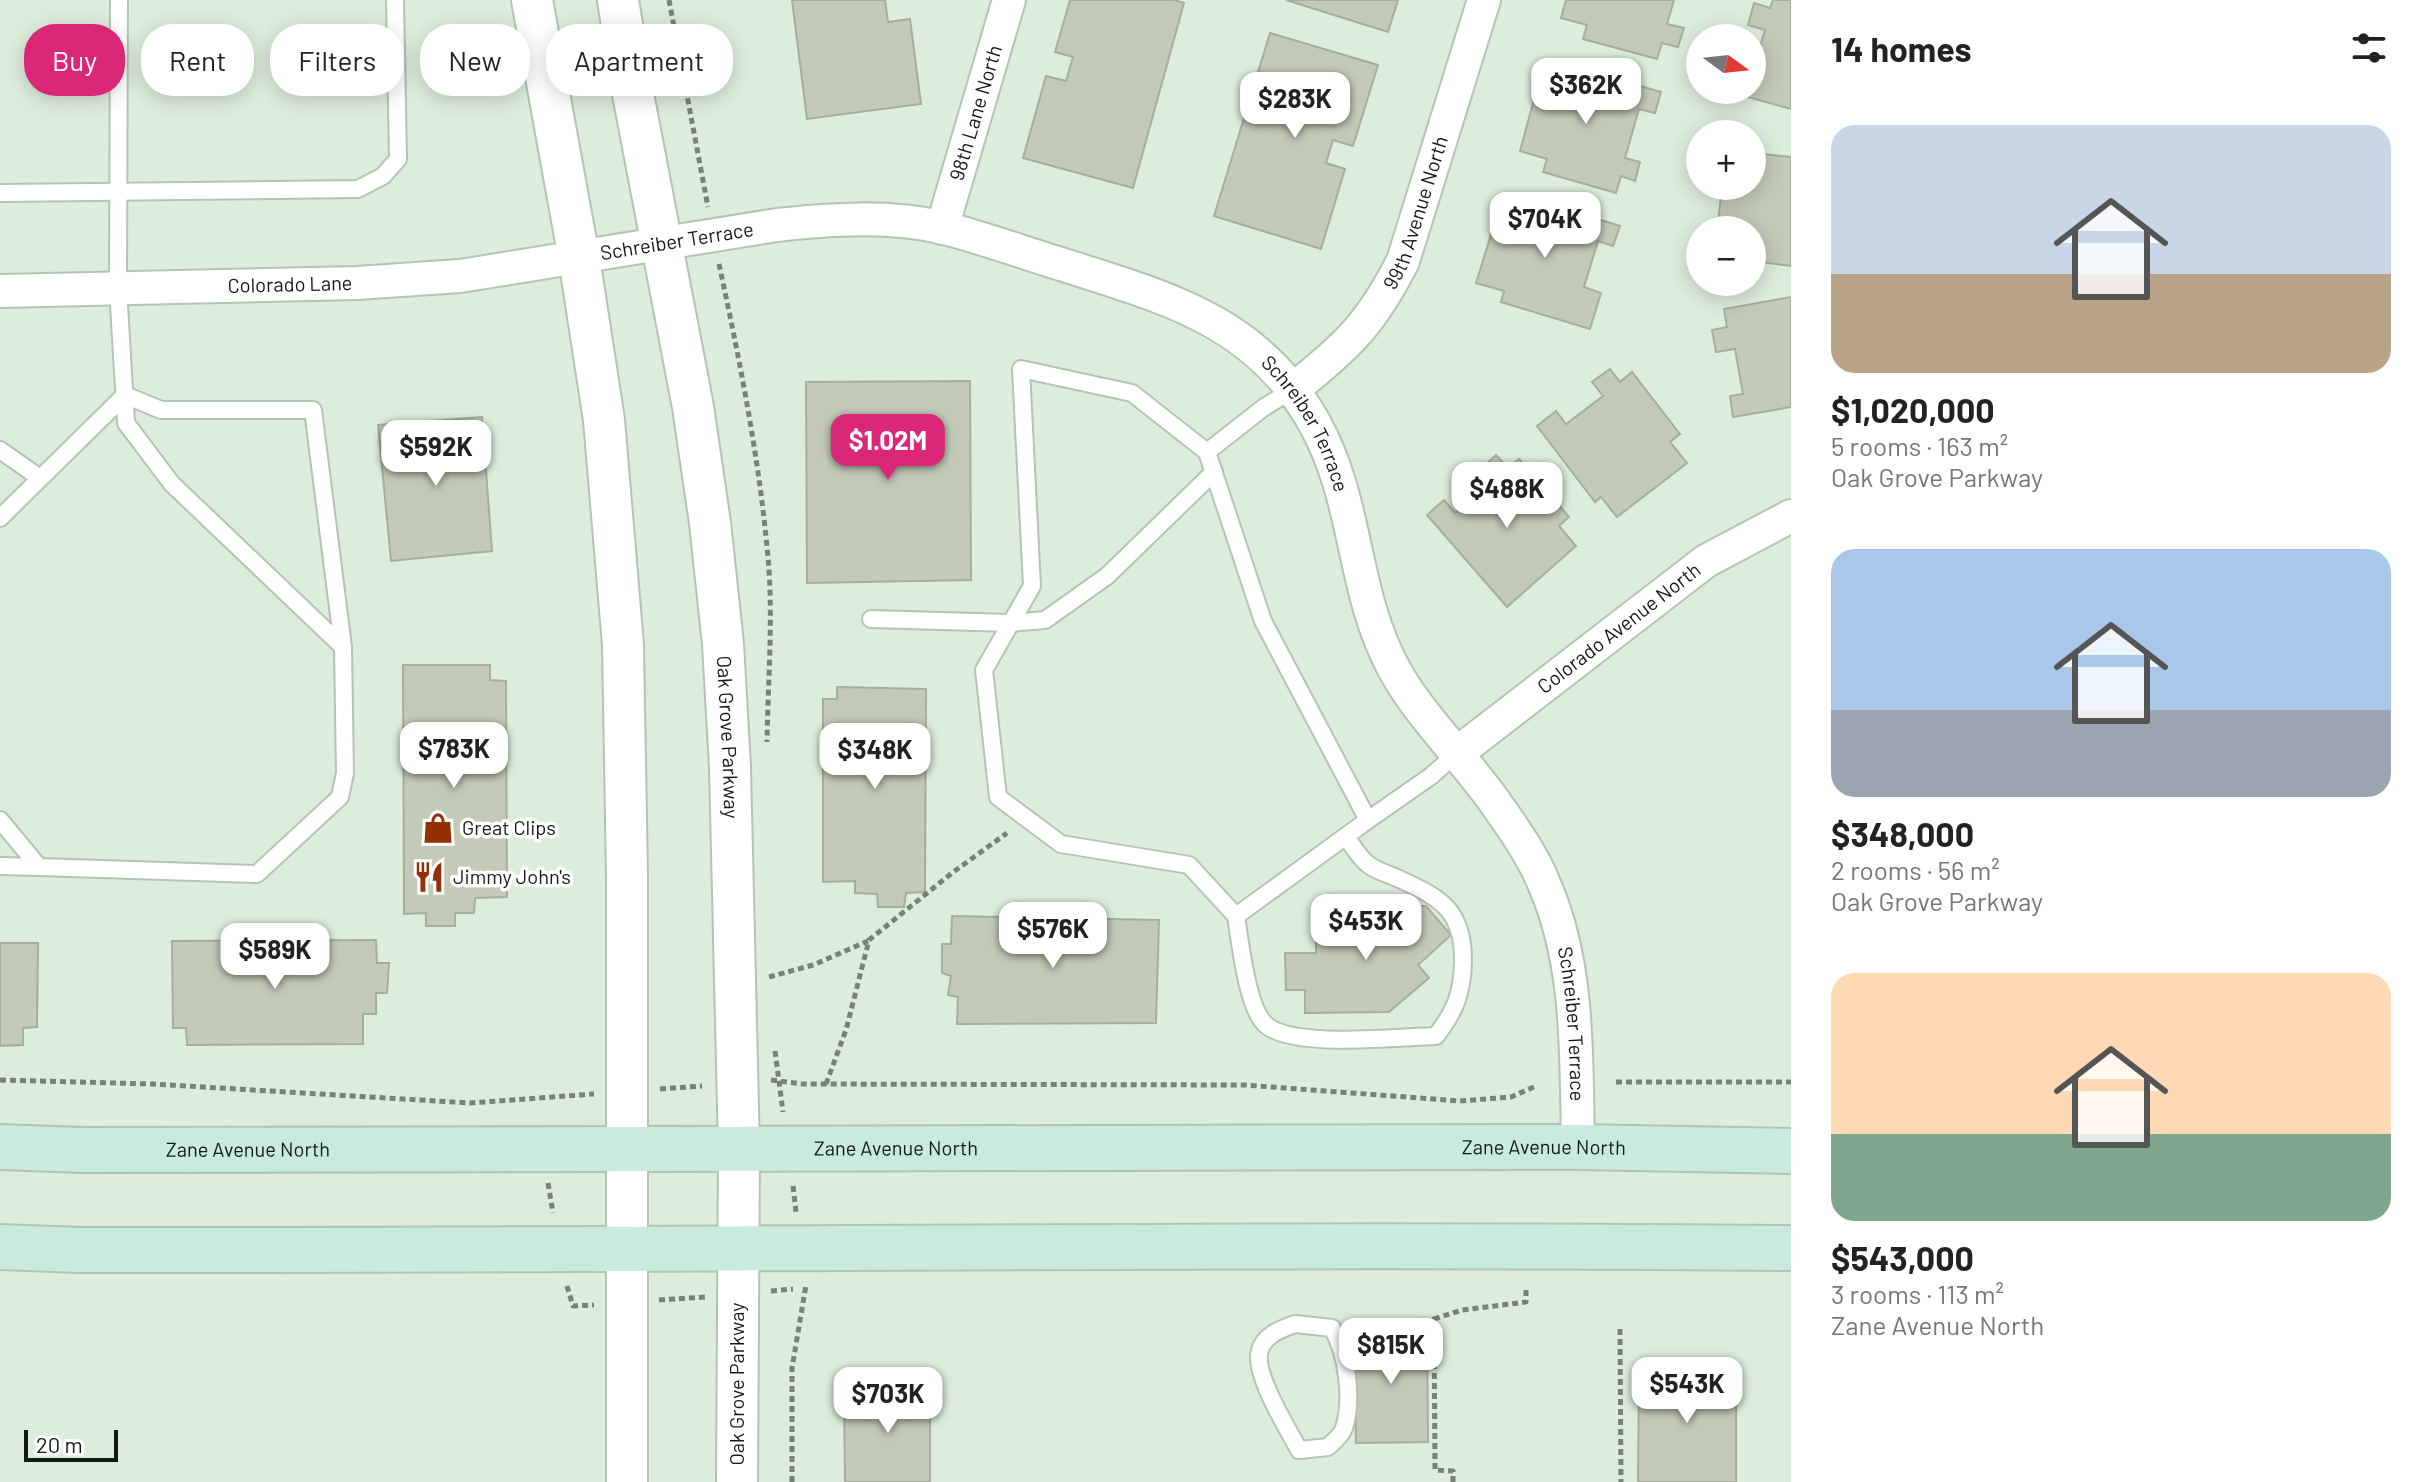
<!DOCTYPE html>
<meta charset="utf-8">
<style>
:root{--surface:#fff;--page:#f2f2f2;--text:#222;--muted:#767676;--accent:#db2777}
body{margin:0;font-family:Barlow,sans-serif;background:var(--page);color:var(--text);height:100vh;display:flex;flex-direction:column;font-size:30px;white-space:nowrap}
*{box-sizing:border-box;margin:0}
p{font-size:26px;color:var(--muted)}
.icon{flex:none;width:44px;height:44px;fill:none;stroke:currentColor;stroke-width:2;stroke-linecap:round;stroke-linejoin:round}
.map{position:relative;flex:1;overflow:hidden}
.drawer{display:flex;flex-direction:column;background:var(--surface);width:640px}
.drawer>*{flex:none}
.hud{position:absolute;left:24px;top:24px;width:760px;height:72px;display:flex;gap:16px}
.needle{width:52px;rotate:105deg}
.buttons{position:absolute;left:1686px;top:24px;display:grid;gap:16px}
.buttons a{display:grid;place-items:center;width:80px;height:80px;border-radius:50%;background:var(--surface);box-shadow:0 4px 20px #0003;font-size:40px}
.scale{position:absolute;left:24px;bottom:20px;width:94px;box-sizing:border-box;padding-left:8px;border:4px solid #131913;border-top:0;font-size:22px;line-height:28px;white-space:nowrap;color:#131913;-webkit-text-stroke:6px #fff;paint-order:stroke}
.price{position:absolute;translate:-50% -68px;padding:0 18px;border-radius:16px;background:#fff;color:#222;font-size:26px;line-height:52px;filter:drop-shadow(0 2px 4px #0008)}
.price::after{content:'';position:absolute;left:50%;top:48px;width:24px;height:18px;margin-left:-12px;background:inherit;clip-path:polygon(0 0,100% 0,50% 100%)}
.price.current{background:var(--accent);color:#fff}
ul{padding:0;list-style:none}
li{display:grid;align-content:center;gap:16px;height:424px;padding:0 40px}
li span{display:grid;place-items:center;height:248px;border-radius:24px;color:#555}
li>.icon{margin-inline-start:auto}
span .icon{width:144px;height:144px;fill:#fffc;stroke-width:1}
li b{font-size:34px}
h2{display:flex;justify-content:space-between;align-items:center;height:96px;padding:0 40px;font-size:34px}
.tag{padding:0 28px;border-radius:32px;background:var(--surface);box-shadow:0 4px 20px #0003;font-size:28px;line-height:72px}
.tag.current{background:var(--accent);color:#fff}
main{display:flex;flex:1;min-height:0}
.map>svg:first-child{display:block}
</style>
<main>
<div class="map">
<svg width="1791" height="1482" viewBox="0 0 1791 1482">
<rect width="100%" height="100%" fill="#ddeddc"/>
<g fill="#c3cab7" stroke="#a7ae9b" stroke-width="2">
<polygon points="792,0 885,0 888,22 910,19 921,104 807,119"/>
<polygon points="1070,0 1174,0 1184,3 1133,188 1023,158 1046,76 1066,81 1073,57 1055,52"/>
<polygon points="1286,0 1398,0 1388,32"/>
<polygon points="1566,0 1674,0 1667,24 1684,28 1678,47 1662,43 1657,59 1583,39 1587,25 1561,18"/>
<polygon points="1773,0 1791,0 1791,109 1730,92 1752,90 1752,74 1765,30 1748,25 1754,3 1770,8"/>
<polygon points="1270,33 1378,65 1353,146 1333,140 1326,163 1345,169 1321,249 1214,216"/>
<polygon points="1543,66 1568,74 1570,66 1661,92 1655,113 1639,109 1625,158 1640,162 1635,181 1621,176 1616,193 1543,172 1547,159 1520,151"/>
<polygon points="1752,153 1791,157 1791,266 1752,261 1752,230 1717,230 1722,189 1703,186 1752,186"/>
<polygon points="1530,198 1620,226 1613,246 1598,241 1584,287 1601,293 1590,329 1501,302 1504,291 1476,283 1502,199 1527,207"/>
<polygon points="1791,297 1791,407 1733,417 1730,396 1743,394 1735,349 1716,352 1712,330 1727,327 1724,309"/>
<polygon points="1610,369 1620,382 1632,372 1680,434 1670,442 1687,463 1617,517 1601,497 1595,502 1537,426 1556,411 1566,424 1603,396 1592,382"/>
<polygon points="970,381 971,580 807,583 806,382"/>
<polygon points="482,417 492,551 391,561 378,425"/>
<polygon points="1496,455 1508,468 1519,459 1569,517 1559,526 1576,546 1507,607 1427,515 1444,500 1455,513 1491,482 1480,470"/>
<polygon points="403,665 490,665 490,680 506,681 507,897 475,898 474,913 455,913 455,926 426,926 426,913 404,914"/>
<polygon points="837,687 926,689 925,892 906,893 904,907 878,907 877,894 855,893 855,881 823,882 823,699 837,699"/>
<polygon points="1351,903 1363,917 1376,906 1395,928 1419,906 1426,906 1451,935 1418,965 1429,978 1389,1012 1305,1013 1305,990 1286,990 1285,953 1316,953 1316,933 1342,933 1342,911"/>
<polygon points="952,916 1159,920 1156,1023 957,1024 958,997 948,995 951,976 942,973 942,944 951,944"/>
<polygon points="376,940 377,963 389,963 387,993 376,993 376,1014 363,1014 363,1044 187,1045 186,1028 173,1028 172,941"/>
<polygon points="0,943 38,943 37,1027 23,1028 23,1045 0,1046"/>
<polygon points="1427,1329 1428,1442 1356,1443 1354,1330"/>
<polygon points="1639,1367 1736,1368 1736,1482 1638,1482"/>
<polygon points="875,1387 930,1387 930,1482 845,1482 844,1393 874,1392"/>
</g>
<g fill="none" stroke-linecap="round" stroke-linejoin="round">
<defs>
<g id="service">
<polyline points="0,193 358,189 383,176 398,159 395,0"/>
<polyline points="125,395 161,410 313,410 343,647"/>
<polyline points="0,450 40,478"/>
<polyline points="1207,452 1132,393 1021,369 1032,586 984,670 998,797 1061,844 1189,865 1236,916 1368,820 1263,621 1207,452 1263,408 1292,390"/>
<polyline points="0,518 125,395"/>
<polyline points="871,619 1011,623 1045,620 1107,576 1214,472"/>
<polyline points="0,820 39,867 257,874 340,797 345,773 343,647 172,484 126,423 118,288 119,0"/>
<polyline points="1368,820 1431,776 1456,754"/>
<polyline points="0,866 39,867"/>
<path d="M 1236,916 C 1240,941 1247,1007 1265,1024 C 1290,1049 1398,1037 1436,1036 C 1455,1011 1462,994 1463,963 C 1464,910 1441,898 1397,878 C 1388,874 1377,871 1369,865 C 1360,859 1353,846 1346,837"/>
<path d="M 1295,1324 L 1332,1328 C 1347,1353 1353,1399 1344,1428 C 1342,1435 1333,1442 1328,1447 L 1299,1450 C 1288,1429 1252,1372 1260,1350 C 1265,1334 1282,1329 1295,1324 Z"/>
</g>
<g id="minor">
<path id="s1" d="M 942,228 L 1009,0"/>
<path id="s2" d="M 0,291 L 357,283 L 460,276 L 777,225 C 831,219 890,215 944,228 C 984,238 1024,253 1064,265 C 1167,298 1258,321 1315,424 C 1359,504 1351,589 1394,669 C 1420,717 1468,762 1499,808 C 1516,832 1534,858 1545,886 C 1580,967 1576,1060 1578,1147"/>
<path id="s3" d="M 1292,390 C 1347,347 1371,324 1403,261 L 1484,0"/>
<path id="s4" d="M 1456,754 L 1706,561 L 1791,516"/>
</g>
<g id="tertiary">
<polyline points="532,0 579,258 604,420 623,645 627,876 627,1482"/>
<path id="s5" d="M 618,0 L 633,94 L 693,407 L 710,523 L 723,644 L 730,767 L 739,1150 L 737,1482"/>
</g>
<g id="secondary">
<path id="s6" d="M 0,1147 L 82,1150 L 1578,1147 L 1791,1151"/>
<path d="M 0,1247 L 80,1250 C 651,1251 1221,1243 1791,1248"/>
</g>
</defs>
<use href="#service" stroke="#b4c3b3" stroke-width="20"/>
<use href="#minor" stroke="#b4c3b3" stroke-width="36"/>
<use href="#tertiary" stroke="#b4c3b3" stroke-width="44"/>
<use href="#secondary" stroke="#b4c3b3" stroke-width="48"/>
<g stroke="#788378" stroke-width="5" stroke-dasharray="6 4" stroke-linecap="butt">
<polyline points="669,0 708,207"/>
<path d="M 719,264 C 739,357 758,452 767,547 C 774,611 768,677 767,742"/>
<polyline points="769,977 813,965 868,941"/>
<polyline points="775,1051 783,1112"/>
<polyline points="0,1080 153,1084 470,1103 594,1094"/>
<polyline points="771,1080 802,1084 1245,1085 1459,1101 1511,1097 1536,1086"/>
<polyline points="1616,1082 1791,1082"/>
<polyline points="826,1084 846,1030 869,940 952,873 1007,833"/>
<polyline points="660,1089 702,1086"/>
<polyline points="548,1183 553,1213"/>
<polyline points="793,1186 796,1212"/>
<polyline points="567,1286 573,1306 594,1305"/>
<polyline points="771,1291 793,1289"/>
<polyline points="659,1300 705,1297"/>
<polyline points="1620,1329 1621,1482"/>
<polyline points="792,1482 792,1368 806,1285"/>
<polyline points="1453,1482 1453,1471 1435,1470 1434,1319 1462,1310 1526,1302 1526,1286"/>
</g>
<use href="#service" stroke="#fff" stroke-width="16"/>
<use href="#minor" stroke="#fff" stroke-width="32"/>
<use href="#tertiary" stroke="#fff" stroke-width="40"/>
<use href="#secondary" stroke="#c8ebde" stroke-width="44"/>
</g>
<defs>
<symbol id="shop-bare" viewBox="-9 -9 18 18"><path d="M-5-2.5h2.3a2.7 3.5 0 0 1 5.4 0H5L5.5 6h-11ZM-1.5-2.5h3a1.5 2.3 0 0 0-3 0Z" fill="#952f03" stroke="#fff" stroke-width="2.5" paint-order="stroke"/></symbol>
<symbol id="restaurant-bare" viewBox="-9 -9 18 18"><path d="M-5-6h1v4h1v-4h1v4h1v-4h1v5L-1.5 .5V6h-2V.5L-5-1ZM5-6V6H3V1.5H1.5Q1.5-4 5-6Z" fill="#952f03" stroke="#fff" stroke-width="2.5" paint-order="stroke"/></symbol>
</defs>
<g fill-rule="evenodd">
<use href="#shop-bare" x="416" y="806" width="44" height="44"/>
<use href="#restaurant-bare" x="407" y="855" width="44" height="44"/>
</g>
<g text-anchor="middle" stroke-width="7" stroke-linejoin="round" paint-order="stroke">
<g font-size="20" fill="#131913" stroke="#fff">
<text dy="7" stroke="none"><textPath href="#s1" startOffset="120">98th Lane North</textPath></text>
<text dy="7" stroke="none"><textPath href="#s3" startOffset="222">99th Avenue North</textPath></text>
<text dy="7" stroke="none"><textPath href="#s2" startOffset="680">Schreiber Terrace</textPath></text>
<text dy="7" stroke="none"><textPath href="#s2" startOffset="290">Colorado Lane</textPath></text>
<text dy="7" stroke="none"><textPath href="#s2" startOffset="1376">Schreiber Terrace</textPath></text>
<text dy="7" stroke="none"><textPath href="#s4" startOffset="206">Colorado Avenue North</textPath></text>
<text dy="7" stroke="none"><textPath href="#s5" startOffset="746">Oak Grove Parkway</textPath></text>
<text dy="7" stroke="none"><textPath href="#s2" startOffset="2046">Schreiber Terrace</textPath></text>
<text dy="7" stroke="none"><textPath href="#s6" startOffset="896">Zane Avenue North</textPath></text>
<text dy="7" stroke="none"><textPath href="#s6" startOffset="1544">Zane Avenue North</textPath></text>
<text dy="7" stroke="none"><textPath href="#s6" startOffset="248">Zane Avenue North</textPath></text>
<text transform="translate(737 1384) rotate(-90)" y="7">Oak Grove Parkway</text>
</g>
<g font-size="20" fill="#131913" stroke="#fff" text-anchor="start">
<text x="462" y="835">Great Clips</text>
<text x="453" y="884">Jimmy John's</text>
</g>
</g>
</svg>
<div class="buttons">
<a><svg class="needle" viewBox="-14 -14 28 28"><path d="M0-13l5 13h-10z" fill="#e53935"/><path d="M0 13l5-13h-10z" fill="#767676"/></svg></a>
<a>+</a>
<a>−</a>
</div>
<div class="scale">20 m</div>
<b class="price" style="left:1586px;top:126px">$362K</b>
<b class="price" style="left:1295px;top:140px">$283K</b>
<b class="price" style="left:1545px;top:260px">$704K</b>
<b class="price current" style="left:888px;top:482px">$1.02M</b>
<b class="price" style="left:436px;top:488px">$592K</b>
<b class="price" style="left:1507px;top:530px">$488K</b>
<b class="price" style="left:454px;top:790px">$783K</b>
<b class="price" style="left:875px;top:791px">$348K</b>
<b class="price" style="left:1366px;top:962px">$453K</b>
<b class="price" style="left:1053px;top:970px">$576K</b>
<b class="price" style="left:275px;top:991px">$589K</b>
<b class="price" style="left:1391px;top:1386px">$815K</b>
<b class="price" style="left:1687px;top:1425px">$543K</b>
<b class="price" style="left:888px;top:1435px">$703K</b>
<div class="hud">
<a class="tag current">Buy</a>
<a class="tag">Rent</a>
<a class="tag">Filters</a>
<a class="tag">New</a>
<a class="tag">Apartment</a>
</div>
</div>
<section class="drawer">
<h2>14 homes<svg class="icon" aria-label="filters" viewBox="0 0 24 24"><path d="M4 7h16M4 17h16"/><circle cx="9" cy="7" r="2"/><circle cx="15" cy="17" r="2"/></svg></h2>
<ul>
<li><span style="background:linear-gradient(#c9d6e8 60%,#b9a48a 0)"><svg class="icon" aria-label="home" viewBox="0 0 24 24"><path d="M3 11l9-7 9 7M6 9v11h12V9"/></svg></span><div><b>$1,020,000</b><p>5 rooms · 163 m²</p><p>Oak Grove Parkway</p></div></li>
<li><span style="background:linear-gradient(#a9c7e8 65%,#9aa5b1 0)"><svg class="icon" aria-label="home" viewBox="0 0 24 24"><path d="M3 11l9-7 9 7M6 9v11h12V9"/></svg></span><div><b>$348,000</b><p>2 rooms · 56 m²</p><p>Oak Grove Parkway</p></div></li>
<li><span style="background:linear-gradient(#ffd9b3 65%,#7fa58c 0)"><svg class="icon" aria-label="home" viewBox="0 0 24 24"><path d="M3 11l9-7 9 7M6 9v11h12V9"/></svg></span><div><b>$543,000</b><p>3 rooms · 113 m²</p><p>Zane Avenue North</p></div></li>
</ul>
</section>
</main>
